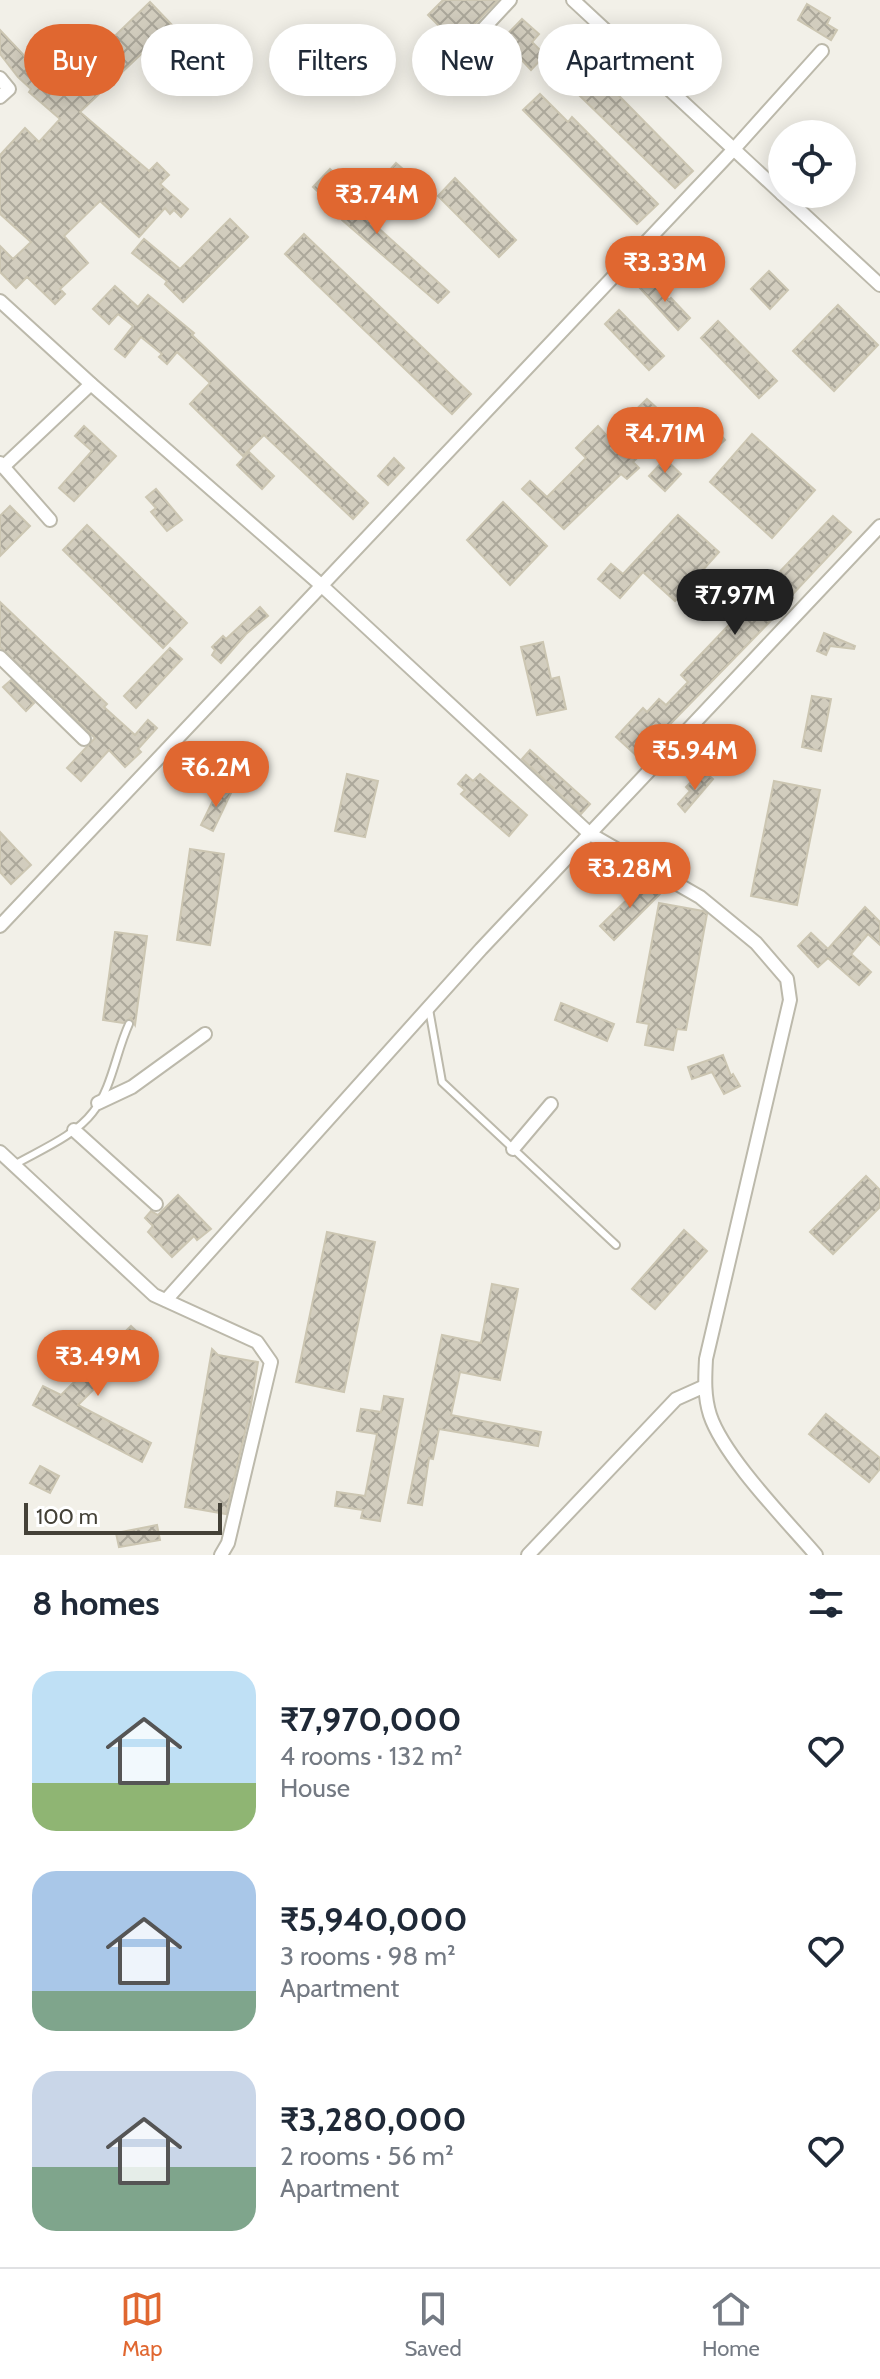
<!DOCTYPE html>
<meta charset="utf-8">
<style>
:root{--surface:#fff;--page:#f6f6f7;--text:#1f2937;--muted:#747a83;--line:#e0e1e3;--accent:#e06730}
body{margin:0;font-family:Cabin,sans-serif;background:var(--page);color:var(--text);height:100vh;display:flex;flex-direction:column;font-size:30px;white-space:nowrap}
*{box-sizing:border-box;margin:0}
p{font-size:26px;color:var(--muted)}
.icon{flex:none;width:44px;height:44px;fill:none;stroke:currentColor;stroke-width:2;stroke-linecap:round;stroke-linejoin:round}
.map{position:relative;height:1555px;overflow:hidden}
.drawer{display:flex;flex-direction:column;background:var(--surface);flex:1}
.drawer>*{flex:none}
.guide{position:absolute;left:24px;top:24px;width:832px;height:72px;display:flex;gap:16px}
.controls{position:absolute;left:768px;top:120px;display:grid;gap:16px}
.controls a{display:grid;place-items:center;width:88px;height:88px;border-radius:50%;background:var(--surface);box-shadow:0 4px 20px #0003;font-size:40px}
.scale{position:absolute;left:24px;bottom:20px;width:198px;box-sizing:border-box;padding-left:8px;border:4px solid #444137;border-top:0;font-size:22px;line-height:28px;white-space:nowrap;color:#444137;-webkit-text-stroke:6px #fff;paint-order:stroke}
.price{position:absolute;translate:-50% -68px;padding:0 18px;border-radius:28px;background:var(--accent);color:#fff;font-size:26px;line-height:52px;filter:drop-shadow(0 2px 4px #0008)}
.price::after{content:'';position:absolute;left:50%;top:48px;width:24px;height:18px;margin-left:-12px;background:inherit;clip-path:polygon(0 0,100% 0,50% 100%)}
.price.on{background:#222;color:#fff}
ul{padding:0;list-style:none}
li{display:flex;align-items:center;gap:24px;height:200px;padding:0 32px}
li span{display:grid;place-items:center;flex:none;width:224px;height:160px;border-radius:24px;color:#555}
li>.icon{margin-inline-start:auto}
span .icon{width:96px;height:96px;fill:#fffc;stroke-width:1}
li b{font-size:34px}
h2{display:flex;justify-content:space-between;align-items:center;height:96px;padding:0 32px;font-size:34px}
.pill{padding:0 28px;border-radius:36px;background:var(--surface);box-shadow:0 4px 20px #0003;font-size:28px;line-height:72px}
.pill.on{background:var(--accent);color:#fff}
.tab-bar{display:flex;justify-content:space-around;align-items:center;height:112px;border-top:2px solid var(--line);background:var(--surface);font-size:22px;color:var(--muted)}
.tab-bar a{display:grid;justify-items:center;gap:4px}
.tab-bar .on{color:var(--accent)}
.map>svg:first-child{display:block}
</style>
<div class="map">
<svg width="880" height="1555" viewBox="0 0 880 1555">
<defs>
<pattern id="building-cross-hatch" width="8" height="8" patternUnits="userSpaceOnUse" patternTransform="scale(2)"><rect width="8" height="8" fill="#d2cdbe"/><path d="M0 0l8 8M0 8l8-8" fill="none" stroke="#aca89b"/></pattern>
</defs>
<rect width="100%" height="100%" fill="#f2f0e8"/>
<g fill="url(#building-cross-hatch)" stroke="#ccc6b2" stroke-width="2">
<polygon points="443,0 498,0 469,30 465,26 456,37 447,29 445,32 428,15"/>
<polygon points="150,2 172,25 80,112 149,171 157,163 169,175 160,184 188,209 181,217 174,210 170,214 165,208 139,237 100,201 64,236 88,263 60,289 65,294 55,304 27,277 16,288 0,272 0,246 13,259 31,242 0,214 0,155 25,128 39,142 60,119 29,92 31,89 18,77 0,54 0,30 31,63 62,87"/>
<polygon points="807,4 830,18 827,24 837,30 831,40 798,20"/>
<polygon points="522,19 539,34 532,42 545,55 531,70 518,56 506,69 489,53"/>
<polygon points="570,46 693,171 675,188 550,67"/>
<polygon points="540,94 568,122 572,117 658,204 637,224 523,110"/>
<polygon points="396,163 425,188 415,199 388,172"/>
<polygon points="330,169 350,188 343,196 449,292 438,303 342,220 345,217 313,187"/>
<polygon points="455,178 516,240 499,257 438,196"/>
<polygon points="230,219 248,237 183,302 165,284 167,281 132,253 144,239 180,269"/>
<polygon points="304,234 471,394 452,414 285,254"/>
<polygon points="769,271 788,290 770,309 751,289"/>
<polygon points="650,277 669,300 671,298 690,318 678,330 638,286"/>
<polygon points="115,286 138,307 148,295 194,333 192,335 368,503 353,519 264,435 243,456 190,404 210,383 177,352 167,364 159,357 162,354 141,337 125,357 115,349 133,326 118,314 109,324 93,309"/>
<polygon points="838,305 878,345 834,391 793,351"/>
<polygon points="619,310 664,356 649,370 605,324"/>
<polygon points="718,321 777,381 759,398 701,338"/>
<polygon points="647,399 671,421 671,425 633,462 639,468 627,479 621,474 564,529 522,489 530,481 547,497 586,458 576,448 598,426 608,437"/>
<polygon points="704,416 725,440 708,455 689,433"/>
<polygon points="84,426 116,456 74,501 59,488 92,451 75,436"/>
<polygon points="752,434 815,490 772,538 710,482"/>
<polygon points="249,452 274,476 262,489 237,465"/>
<polygon points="394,458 404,468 388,485 378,476"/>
<polygon points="665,459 681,474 665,491 649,476"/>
<polygon points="156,489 182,520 167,531 151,512 156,508 146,497"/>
<polygon points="503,502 547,546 510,585 467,540"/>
<polygon points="10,506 30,526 0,556 0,516"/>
<polygon points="678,515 719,552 675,601 643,572 620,598 598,579 611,564 623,574"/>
<polygon points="833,516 851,532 791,596 793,598 638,757 616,737 643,708 647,712 659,699 666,705 688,682 681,675"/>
<polygon points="87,525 187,623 163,648 63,550"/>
<polygon points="0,602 107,704 104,707 135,735 148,720 157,728 138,749 141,752 125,767 109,750 81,781 67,768 95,738 0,647"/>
<polygon points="260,607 268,616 246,634 221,663 212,655 215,650 212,647 223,636 226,639"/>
<polygon points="824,633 855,646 854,649 830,646 826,655 817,651"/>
<polygon points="543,642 551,679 559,677 566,709 537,715 521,647"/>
<polygon points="170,648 182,659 136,708 124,696"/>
<polygon points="11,680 34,703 26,711 3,687"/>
<polygon points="812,696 831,699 821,751 802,747"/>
<polygon points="724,743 736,754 720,770 709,760"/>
<polygon points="530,750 590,804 581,814 522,759"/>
<polygon points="347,774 378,781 365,837 335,831"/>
<polygon points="480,774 527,815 509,836 461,794 465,790 458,784 466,775 473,781"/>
<polygon points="707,774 713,779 685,812 678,804 690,791 686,787 694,779 698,782"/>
<polygon points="774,781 820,790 797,905 751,896"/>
<polygon points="219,788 231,793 213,831 201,825"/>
<polygon points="0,832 31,865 11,884 0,872"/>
<polygon points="190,849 224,854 210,945 177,940"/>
<polygon points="647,880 660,894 614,940 600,926"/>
<polygon points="659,903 703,911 707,914 686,1030 677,1029 673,1050 645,1045 649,1024 637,1022"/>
<polygon points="865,907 880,922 880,945 868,934 851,954 871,972 859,985 828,958 818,967 798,946 811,933 828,949"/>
<polygon points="115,932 147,936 135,1025 131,1018 123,1023 103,1020"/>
<polygon points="561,1003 614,1024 607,1041 555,1020"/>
<polygon points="723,1055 731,1076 733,1074 740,1086 724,1094 712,1072 692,1079 688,1067"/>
<polygon points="866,1176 880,1190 880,1207 833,1254 810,1232"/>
<polygon points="178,1195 211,1229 197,1240 194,1236 172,1257 148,1232 153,1226 145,1218 151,1211 158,1215"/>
<polygon points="684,1230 707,1251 655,1309 632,1289"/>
<polygon points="327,1232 375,1242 344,1392 296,1382"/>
<polygon points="492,1284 518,1289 500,1380 460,1372 451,1415 541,1432 538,1446 439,1429 433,1459 429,1458 422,1505 408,1503 442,1335 481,1343"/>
<polygon points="131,1326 150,1344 131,1363 125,1358 78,1405 151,1443 142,1462 33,1405 43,1386 61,1395"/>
<polygon points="212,1349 218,1355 258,1362 250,1411 226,1514 185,1507"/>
<polygon points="384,1396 403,1399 380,1521 361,1518 363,1510 335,1506 337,1492 365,1496 377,1434 357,1431 361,1409 381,1412"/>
<polygon points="826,1414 880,1458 880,1469 869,1482 809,1434"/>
<polygon points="40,1466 59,1476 50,1493 30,1483"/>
<polygon points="157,1525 160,1540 119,1547 116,1533"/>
</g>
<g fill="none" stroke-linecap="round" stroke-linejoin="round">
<defs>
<g id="lane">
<polyline points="429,1009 442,1082 616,1245"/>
<path d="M 14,1165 C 40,1150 75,1136 93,1112 C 112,1088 116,1052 129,1024"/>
</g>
<g id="street">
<polyline points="573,0 782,194"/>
<polyline points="470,43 510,0"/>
<polyline points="0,78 9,89 0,97"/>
<polyline points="782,194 880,285"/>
<path d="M 0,301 L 91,384 L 321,585 L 590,834 L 700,897 L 756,943 L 787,979 L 790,1000 L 706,1359 C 705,1378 704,1396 710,1415 C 724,1457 786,1520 816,1555"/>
<polyline points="0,463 50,520"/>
<polyline points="3,467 91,384"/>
<polyline points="0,657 84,739"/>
<polyline points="0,926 734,149 822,51"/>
<polyline points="98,1103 132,1087 205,1034"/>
<polyline points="74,1130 156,1204"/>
<polyline points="513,1149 551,1104"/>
<polyline points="0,1152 154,1295 257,1342 271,1362 228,1543 221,1555"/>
<polyline points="166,1300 481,949 880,526"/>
<polyline points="528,1555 676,1399 705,1386"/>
</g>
</defs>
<use href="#lane" stroke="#bcb9ab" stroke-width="10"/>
<use href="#street" stroke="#bcb9ab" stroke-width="16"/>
<use href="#lane" stroke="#fff" stroke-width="6"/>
<use href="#street" stroke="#fff" stroke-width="12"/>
</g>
</svg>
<div class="controls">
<a><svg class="icon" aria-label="locate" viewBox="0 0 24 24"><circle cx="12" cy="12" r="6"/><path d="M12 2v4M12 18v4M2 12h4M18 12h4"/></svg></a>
</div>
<div class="scale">100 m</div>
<b class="price" style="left:377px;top:236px">₹3.74M</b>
<b class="price" style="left:665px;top:304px">₹3.33M</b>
<b class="price" style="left:665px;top:475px">₹4.71M</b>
<b class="price on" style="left:735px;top:637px">₹7.97M</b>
<b class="price" style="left:695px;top:792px">₹5.94M</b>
<b class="price" style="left:216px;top:809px">₹6.2M</b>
<b class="price" style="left:630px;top:910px">₹3.28M</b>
<b class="price" style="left:98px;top:1398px">₹3.49M</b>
<div class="guide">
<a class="pill on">Buy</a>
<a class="pill">Rent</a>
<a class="pill">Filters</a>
<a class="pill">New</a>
<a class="pill">Apartment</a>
</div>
</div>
<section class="drawer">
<h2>8 homes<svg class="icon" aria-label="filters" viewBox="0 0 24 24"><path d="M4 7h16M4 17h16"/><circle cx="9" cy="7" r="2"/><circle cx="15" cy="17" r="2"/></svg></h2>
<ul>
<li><span style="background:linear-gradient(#bfe0f5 70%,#8fb573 0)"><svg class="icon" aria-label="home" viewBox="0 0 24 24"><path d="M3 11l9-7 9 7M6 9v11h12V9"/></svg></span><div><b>₹7,970,000</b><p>4 rooms · 132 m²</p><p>House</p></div><svg class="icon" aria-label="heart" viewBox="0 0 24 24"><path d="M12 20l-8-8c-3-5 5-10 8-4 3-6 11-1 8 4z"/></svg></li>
<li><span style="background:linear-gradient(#a9c7e8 75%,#7fa58c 0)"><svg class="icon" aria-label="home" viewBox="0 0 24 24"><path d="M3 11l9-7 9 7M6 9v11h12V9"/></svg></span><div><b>₹5,940,000</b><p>3 rooms · 98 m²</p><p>Apartment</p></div><svg class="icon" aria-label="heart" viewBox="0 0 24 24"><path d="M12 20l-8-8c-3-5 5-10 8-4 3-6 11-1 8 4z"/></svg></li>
<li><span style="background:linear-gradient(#c9d6e8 60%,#7fa58c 0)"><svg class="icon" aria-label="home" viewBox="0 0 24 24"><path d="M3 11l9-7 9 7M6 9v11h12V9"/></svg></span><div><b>₹3,280,000</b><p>2 rooms · 56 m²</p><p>Apartment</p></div><svg class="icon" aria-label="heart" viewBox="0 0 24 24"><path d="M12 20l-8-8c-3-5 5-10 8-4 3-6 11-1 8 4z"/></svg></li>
</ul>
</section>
<nav class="tab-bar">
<a class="on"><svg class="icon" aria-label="map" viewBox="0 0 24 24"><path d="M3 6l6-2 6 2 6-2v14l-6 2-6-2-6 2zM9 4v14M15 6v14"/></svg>Map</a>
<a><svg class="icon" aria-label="saved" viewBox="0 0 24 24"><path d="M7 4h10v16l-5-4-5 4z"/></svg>Saved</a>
<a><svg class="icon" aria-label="home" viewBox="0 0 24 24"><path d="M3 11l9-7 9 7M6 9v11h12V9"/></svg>Home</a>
</nav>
